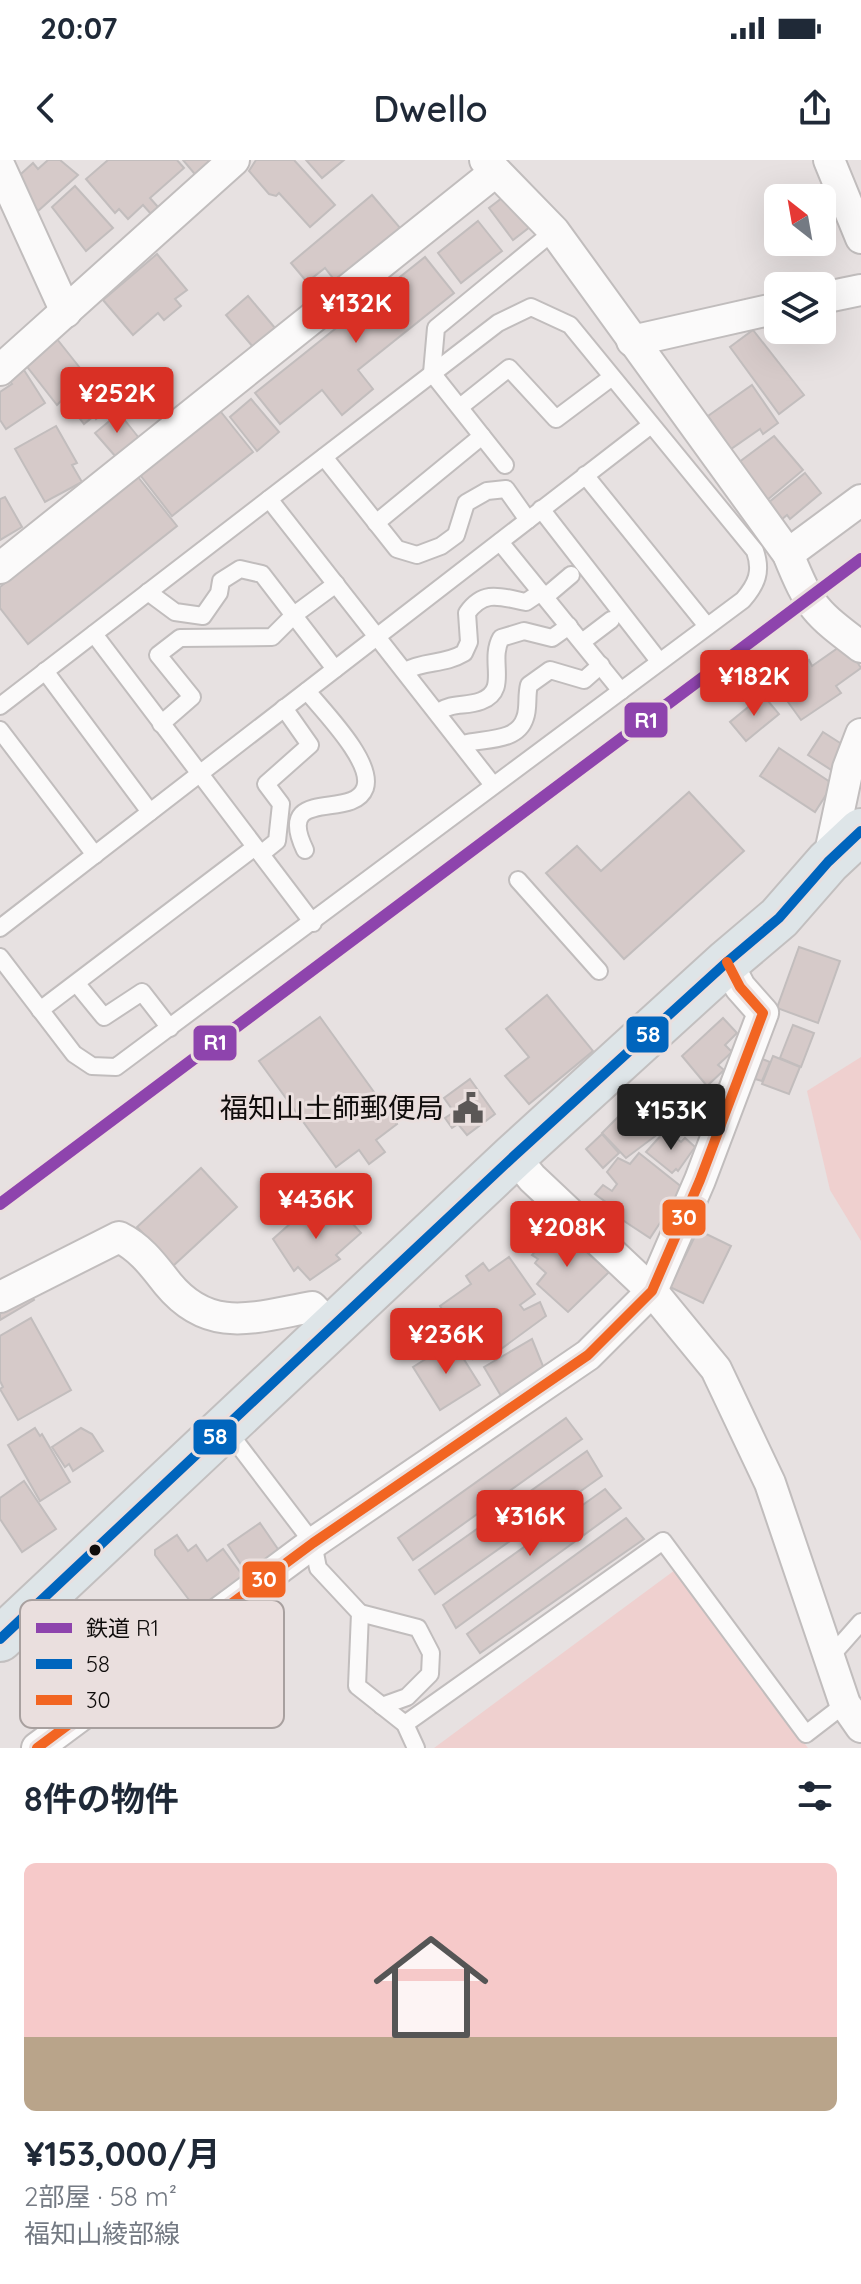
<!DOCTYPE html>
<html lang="ja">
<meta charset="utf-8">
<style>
:root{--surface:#fff;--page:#f6f6f7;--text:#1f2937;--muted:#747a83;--accent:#d93025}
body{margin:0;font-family:Quicksand,"Noto Sans JP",sans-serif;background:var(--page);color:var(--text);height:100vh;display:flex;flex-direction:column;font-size:30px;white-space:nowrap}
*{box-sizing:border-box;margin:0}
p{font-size:26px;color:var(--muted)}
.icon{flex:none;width:44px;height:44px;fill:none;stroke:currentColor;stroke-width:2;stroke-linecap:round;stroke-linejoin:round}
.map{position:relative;height:1588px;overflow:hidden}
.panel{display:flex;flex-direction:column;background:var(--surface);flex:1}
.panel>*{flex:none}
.needle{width:52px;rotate:329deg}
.buttons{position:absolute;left:764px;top:24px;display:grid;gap:16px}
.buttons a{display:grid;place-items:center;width:72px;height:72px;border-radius:12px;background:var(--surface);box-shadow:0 8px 32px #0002;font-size:40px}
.price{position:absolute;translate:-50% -68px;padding:0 18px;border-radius:8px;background:var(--accent);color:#fff;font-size:26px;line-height:52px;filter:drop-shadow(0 2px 4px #0008)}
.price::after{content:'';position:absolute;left:50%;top:48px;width:24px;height:18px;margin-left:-12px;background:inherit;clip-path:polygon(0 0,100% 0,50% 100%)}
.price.current{background:#222;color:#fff}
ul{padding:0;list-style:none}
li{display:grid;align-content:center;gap:16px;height:424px;padding:0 24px}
li span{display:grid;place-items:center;height:248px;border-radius:12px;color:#555}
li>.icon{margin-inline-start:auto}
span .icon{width:144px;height:144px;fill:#fffc;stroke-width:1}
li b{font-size:34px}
h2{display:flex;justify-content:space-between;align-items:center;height:96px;padding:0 24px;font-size:34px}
.status{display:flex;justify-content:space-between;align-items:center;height:56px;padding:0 40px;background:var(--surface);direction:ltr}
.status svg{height:22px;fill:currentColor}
header{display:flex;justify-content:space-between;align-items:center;height:104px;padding:0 24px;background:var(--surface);font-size:36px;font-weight:600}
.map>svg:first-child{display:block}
</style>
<div class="status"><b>20:07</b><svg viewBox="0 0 49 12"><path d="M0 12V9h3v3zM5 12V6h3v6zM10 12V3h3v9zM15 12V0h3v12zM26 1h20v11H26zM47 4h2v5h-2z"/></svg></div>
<header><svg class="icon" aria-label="back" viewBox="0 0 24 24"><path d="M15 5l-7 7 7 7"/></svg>Dwello<svg class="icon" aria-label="share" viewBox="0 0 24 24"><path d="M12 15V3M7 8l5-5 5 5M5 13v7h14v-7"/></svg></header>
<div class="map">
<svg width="861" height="1588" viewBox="0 0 861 1588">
<rect width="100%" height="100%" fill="#e7e1e1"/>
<g fill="#efd0cf">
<polygon points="861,897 861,1081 830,1030 807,931"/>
<polygon points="675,1410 808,1588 434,1588"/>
</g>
<g fill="#d6cac9" stroke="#c2bdbd" stroke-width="2">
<polygon points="48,0 60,0 78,15 38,51 12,22 33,3 38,9"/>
<polygon points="108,0 177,0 184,8 150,38 158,47 151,54 143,45 128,59 119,49 115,53 86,19"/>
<polygon points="183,0 221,0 199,19"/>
<polygon points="256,0 294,0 335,45 310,67 279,33 276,36 269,34 249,11"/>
<polygon points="306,0 344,0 322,18"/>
<polygon points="75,26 113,68 86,91 52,47"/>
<polygon points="511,31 535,63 513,80 489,48"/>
<polygon points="372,35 401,69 336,122 325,108 307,122 291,103"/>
<polygon points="478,61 502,91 461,123 438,93"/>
<polygon points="157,94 187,130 175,139 181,146 164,160 158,153 133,175 103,140"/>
<polygon points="425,97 454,133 358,210 373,229 342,255 322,230 280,264 255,233"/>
<polygon points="248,136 275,168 253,187 226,155"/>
<polygon points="753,170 804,235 779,254 730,187"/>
<polygon points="53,174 111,247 96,259 94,256 84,264 64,238 57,245 25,204"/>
<polygon points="22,207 45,243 6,269 0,260 0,232 12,224 7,217"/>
<polygon points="752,225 778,263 763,274 760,269 731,289 708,256"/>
<polygon points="251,239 279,272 257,291 230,257"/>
<polygon points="217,247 253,292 172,356 137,311"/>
<polygon points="119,253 139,278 116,297 95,273"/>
<polygon points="56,266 77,303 72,305 82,322 45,342 15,289"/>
<polygon points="774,276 803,310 766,341 738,303"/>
<polygon points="805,313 821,333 790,359 787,355 781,360 768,343"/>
<polygon points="138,317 177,366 28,484 0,448 0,427"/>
<polygon points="5,337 22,367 0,380 0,339"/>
<polygon points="845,483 861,508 836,526 841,533 801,560 775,524 809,500 812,506"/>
<polygon points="763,535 779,554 746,581 730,562"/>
<polygon points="823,572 851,590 836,613 808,595"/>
<polygon points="779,588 833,624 815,652 760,616"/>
<polygon points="689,632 744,691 624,799 546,713 577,686 601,711"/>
<polygon points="799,787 840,801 818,863 777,848"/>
<polygon points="547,835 593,891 529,944 505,916 529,897 506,869"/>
<polygon points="320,857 397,964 376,980 385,992 369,1004 359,990 336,1007 259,901"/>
<polygon points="723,858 737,873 725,885 732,892 718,905 724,910 707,926 682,896"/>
<polygon points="793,865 814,873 801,907 780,898"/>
<polygon points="773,896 800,907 789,934 762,924"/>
<polygon points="760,898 770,902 762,921 752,918"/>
<polygon points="470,919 495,954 467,975 458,964 452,968 445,958 454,952 444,938"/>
<polygon points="630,945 648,964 652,961 662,971 626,998 602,973"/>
<polygon points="664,972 674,981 676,978 681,982 685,978 695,987 678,1011 676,1009 672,1013 646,992"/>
<polygon points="602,974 619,993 603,1008 586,989"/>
<polygon points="639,993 683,1028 650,1078 615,1055 618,1051 595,1034 603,1025 612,1031 617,1024 607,1012 618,998 630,1004"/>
<polygon points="201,1008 237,1047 173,1106 137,1067"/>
<polygon points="333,1042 361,1073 336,1095 340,1099 310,1120 298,1107 294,1111 273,1079 300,1055 308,1064"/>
<polygon points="558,1066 609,1112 568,1152 537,1124 546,1113 535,1103 538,1099 532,1095"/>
<polygon points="698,1070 731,1086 703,1143 670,1127"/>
<polygon points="509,1097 535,1134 520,1145 524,1150 540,1142 546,1156 501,1189 495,1181 473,1199 440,1146 471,1124 466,1116 483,1103 489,1111"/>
<polygon points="29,1131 34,1140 0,1160 0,1148"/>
<polygon points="31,1158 71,1230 18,1260 0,1229 3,1227 0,1221 0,1176"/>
<polygon points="532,1179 545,1211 501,1236 484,1207"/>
<polygon points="453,1182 480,1225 440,1250 413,1207"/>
<polygon points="566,1258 582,1279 413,1400 398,1378"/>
<polygon points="35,1268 40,1276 42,1274 70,1322 40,1341 8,1285"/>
<polygon points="81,1268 92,1274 103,1291 73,1311 69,1304 65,1307 52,1287"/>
<polygon points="587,1291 602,1316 435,1434 419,1410"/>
<polygon points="24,1321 56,1369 22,1392 0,1359 0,1338"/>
<polygon points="605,1329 621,1348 456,1468 443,1445"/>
<polygon points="626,1358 644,1379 480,1493 467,1474"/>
<polygon points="260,1363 282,1395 250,1418 228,1385"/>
<polygon points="177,1375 188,1391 196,1385 207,1401 223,1389 249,1424 202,1457 155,1395 155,1390"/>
</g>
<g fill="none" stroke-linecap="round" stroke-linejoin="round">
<defs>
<g id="lane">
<polyline points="460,247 509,208 556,259 612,217"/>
<polyline points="324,297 397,389 417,395 441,386 456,375 466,343 487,331 506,329 528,360"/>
<polyline points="505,305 432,213 436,168 554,71"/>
<polyline points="585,315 707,466"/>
<polyline points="269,339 493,625"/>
<polyline points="541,349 659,501"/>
<polyline points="376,363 482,276"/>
<polyline points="500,382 621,531"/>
<polyline points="148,432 175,452 203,456 219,433 221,421 240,409 262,414 335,509"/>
<polyline points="545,437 571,415"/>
<polyline points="94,474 313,763"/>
<polyline points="582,482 611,460"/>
<polyline points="45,511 150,652"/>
<path d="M 405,511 C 425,500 444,505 464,493 L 469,482 L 467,453 C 484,429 501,437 526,442 L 541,432"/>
<path d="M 0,546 L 498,163 L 531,147 L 570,165 L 755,391 C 762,411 757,424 743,440 L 116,907 L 92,906 L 74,894 L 0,797"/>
<path d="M 438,552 C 453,542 465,547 481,541 C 510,530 488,501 501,478 L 524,471 L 552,478 L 569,466"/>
<polyline points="161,564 192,537 158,495 180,478 272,477 294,455 336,424"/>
<polyline points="0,570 95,695"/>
<path d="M 463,584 C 483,578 517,583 525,558 C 529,548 526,536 529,525 L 550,510 L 584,520 L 601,505"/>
<path d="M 305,690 C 274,625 353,661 365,628 C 374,602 323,551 307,531"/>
<polyline points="261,694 277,681 281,644 266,624 310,585 284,548"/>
<polyline points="518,720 599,811"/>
<polyline points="0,768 651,265"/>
<polyline points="77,824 104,857 142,832 170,868"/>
<polyline points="40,850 255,687"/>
<polyline points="227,1270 313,1383 318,1408 360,1453 357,1526 405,1564 416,1588"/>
<polyline points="360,1453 418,1468 431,1493 430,1514 407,1537 382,1546"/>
<polyline points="830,1497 861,1462"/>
<polyline points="405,1564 663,1381 806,1574 845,1544"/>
</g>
<g id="street">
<path d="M 485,0 L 554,71 L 788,394 C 810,448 815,452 861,487"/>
<polyline points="829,0 861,78"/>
<polyline points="0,7 66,152"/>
<polyline points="822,138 861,130"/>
<polyline points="632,181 778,148"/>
<polyline points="0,210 234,0"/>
<polyline points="788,394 861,340"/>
<polyline points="0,408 495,12"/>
<polyline points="828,702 848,608 861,574"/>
<polyline points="514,996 532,1018 652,1131 716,1209 770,1323 845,1544 861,1567"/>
<path d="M 0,1137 L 119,1077 C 141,1088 153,1105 168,1124 C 210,1175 255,1157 312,1147 L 332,1168"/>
<polyline points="37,1588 313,1383 588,1195 652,1131 700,1020 763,853 740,827 727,802"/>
</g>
<polyline id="primary" points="0,1479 514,996 727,802 779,758 828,702 861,671"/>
</defs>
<use href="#lane" stroke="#c1bdbd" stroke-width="20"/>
<use href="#street" stroke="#c1bdbd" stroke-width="34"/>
<use href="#primary" stroke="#c2bfbf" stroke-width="48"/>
<use href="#lane" stroke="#fbfafa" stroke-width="16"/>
<use href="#street" stroke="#fbfafa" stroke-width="30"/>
<use href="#primary" stroke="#dee5e8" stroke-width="44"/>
<defs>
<polyline id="bus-1" points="0,1479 514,996 727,802 779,758 828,702 861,671"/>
<polyline id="bus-2" points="37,1588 313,1383 588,1195 652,1131 700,1020 763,853 740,827 727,802"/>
</defs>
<use href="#bus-1" stroke="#eadfde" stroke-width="16"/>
<use href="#bus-2" stroke="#eadfde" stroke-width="16"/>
<use href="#bus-1" stroke="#0065bd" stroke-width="10"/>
<use href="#bus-2" stroke="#f26522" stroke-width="10"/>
<defs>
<polyline id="rail-1" points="0,1044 861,399"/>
</defs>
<use href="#rail-1" stroke="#eadfde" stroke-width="18"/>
<use href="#rail-1" stroke="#8e44ad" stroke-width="12"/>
</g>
<defs>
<symbol id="civic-bare" viewBox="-9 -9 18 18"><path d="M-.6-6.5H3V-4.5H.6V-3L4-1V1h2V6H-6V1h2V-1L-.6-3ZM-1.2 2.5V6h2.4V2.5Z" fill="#5b5756" stroke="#eadfde" stroke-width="2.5" paint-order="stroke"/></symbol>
</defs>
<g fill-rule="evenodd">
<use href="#civic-bare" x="446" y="926" width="44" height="44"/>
</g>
<circle fill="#0f0c0b" stroke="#eadfde" stroke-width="3" cx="95" cy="1390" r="7"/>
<g text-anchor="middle" stroke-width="6" stroke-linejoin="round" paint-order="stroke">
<g font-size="28" fill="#0f0c0b" stroke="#eadfde" text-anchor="end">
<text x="444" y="958">福知山土師郵便局</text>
</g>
</g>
<rect x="20" y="1440" width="264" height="128" rx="12" fill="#eadfde" stroke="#a8a09f" stroke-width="2"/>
<rect x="36" y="1463" width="36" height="10" fill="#8e44ad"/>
<rect x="36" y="1499" width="36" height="10" fill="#0065bd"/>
<rect x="36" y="1535" width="36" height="10" fill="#f26522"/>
<g font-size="22" fill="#0f0c0b">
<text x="86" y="1476">鉄道 R1</text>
<text x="86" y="1512">58</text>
<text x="86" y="1548">30</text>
</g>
<g stroke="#eadfde" stroke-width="3">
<rect x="623" y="541" width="46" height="38" rx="8" fill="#8e44ad"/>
<rect x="625" y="855" width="45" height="39" rx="8" fill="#0065bd"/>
<rect x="192" y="864" width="46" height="38" rx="8" fill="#8e44ad"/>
<rect x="661" y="1038" width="46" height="39" rx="8" fill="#f26522"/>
<rect x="192" y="1258" width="46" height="38" rx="8" fill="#0065bd"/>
<rect x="241" y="1400" width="46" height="39" rx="8" fill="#f26522"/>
</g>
<g font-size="22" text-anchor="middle" font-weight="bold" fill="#fff">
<text x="646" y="568">R1</text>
<text x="648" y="882">58</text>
<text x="215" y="890">R1</text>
<text x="684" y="1065">30</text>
<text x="215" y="1284">58</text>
<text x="264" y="1427">30</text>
</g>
</svg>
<div class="buttons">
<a><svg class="needle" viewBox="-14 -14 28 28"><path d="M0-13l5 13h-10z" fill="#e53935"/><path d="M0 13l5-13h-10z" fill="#747a83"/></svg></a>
<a><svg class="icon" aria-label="layers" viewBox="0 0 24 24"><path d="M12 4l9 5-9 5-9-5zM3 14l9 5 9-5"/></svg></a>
</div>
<b class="price" style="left:356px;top:185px">¥132K</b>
<b class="price" style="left:117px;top:275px">¥252K</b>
<b class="price" style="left:754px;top:558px">¥182K</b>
<b class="price current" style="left:671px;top:992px">¥153K</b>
<b class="price" style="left:316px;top:1081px">¥436K</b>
<b class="price" style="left:567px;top:1109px">¥208K</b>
<b class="price" style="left:446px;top:1216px">¥236K</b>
<b class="price" style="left:530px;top:1398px">¥316K</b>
</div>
<section class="panel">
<h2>8件の物件<svg class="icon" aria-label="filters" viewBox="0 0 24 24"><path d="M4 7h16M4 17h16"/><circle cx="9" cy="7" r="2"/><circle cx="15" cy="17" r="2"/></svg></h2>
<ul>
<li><span style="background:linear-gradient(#f6c9c9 70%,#b9a48a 0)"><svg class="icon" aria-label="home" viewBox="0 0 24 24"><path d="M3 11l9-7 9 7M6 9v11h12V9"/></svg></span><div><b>¥153,000/月</b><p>2部屋 · 58 m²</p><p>福知山綾部線</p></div></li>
</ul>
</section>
